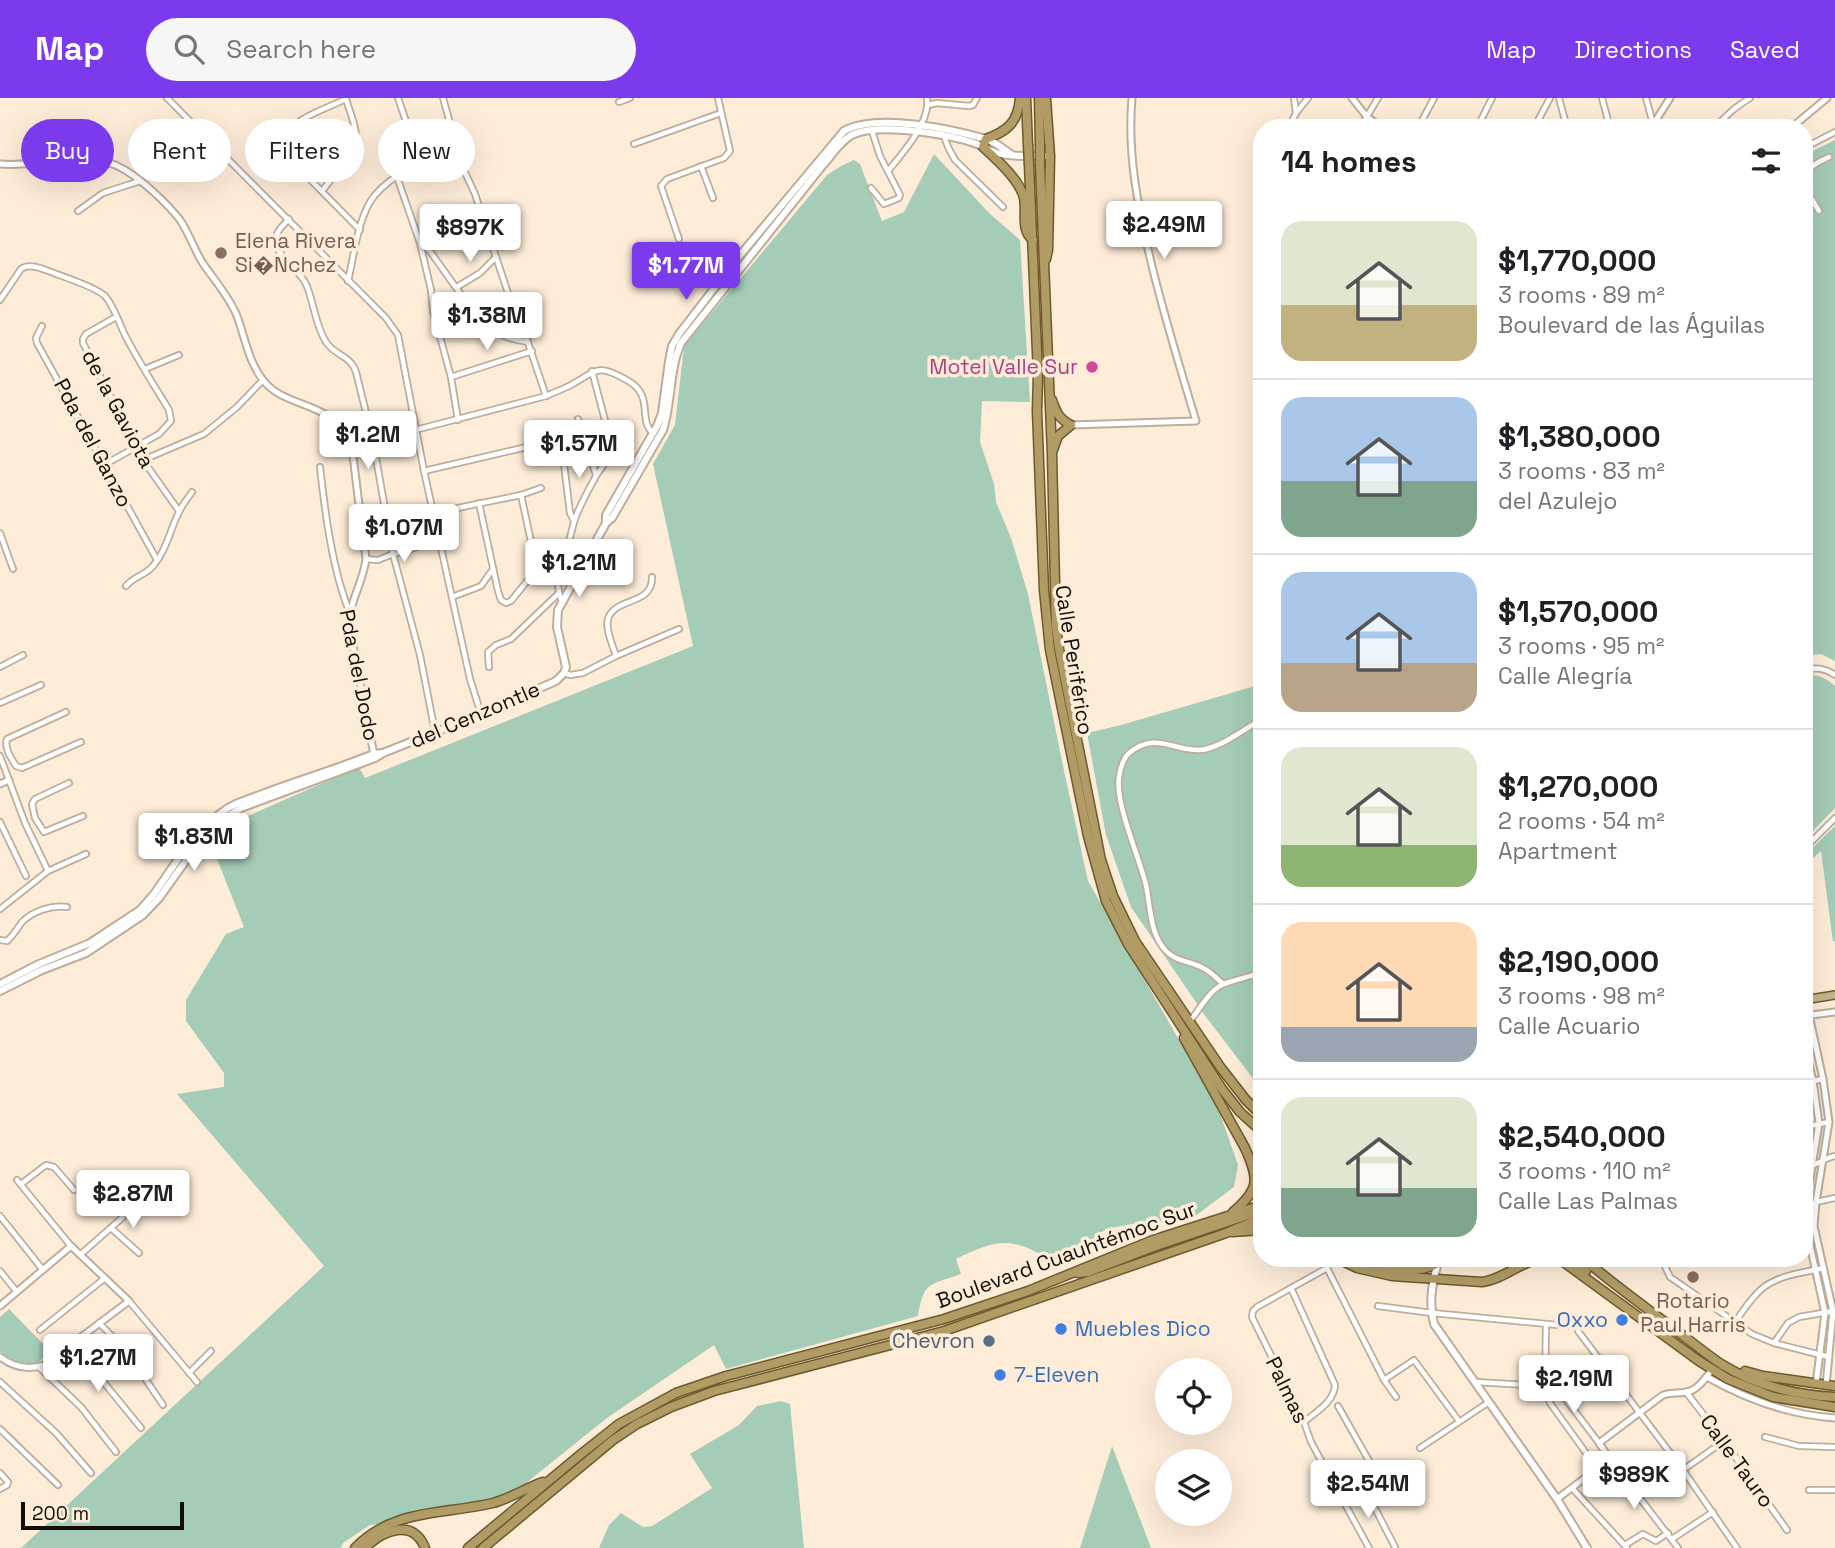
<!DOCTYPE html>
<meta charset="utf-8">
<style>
:root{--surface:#fff;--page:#f6f6f6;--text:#202124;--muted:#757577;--line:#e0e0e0;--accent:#7c3aed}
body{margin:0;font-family:"Space Grotesk",sans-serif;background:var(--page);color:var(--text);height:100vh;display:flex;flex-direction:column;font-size:26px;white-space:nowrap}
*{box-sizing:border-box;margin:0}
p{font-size:23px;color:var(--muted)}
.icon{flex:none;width:38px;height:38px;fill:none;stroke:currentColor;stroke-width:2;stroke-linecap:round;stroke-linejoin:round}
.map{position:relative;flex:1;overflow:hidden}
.drawer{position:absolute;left:1253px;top:21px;width:560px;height:1148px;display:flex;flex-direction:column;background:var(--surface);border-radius:28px;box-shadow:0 7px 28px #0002}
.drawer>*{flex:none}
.hud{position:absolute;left:21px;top:21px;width:665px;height:63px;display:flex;gap:14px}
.buttons{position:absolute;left:1155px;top:1260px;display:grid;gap:14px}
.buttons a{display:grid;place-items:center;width:77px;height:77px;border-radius:50%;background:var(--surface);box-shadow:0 7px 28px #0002;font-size:35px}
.scale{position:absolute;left:21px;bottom:18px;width:163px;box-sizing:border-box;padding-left:7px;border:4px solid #130d07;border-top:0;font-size:19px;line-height:24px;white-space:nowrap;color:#130d07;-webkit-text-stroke:5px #fdecd8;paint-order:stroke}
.price{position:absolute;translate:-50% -60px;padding:0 16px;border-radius:7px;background:#fff;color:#222;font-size:23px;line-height:46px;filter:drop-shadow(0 2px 4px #0008)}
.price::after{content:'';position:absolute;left:50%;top:42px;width:21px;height:16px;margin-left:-10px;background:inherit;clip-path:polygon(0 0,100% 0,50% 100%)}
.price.active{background:var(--accent);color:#fff}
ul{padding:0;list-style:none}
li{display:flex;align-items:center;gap:21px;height:175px;padding:0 28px}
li+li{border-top:2px solid var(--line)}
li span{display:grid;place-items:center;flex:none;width:196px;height:140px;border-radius:21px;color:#555}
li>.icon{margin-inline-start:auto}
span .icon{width:84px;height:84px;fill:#fffc;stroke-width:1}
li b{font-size:30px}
h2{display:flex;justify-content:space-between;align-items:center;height:84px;padding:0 28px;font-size:30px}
.pill{padding:0 24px;border-radius:32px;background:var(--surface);box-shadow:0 7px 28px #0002;font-size:24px;line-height:63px}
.pill.active{background:var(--accent);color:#fff}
header{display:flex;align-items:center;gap:42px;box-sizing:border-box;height:98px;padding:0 35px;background:var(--accent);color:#fff}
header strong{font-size:33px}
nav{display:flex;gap:38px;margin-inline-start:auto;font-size:24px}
.search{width:490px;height:63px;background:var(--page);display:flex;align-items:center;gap:18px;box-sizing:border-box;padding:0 24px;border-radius:38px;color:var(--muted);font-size:26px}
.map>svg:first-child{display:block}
</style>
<header>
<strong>Map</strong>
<div class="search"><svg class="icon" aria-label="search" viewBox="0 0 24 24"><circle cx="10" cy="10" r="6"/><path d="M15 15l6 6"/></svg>Search here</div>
<nav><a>Map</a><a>Directions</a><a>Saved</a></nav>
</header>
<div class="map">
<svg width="1835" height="1450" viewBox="0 0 1835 1450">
<rect width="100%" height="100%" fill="#fdecd8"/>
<g fill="#a5ccb7">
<polygon points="1835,42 1835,563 1821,556 1804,558 1804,57"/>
<path d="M 934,56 L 989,115 L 1020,142 L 1030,304 L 982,303 L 980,344 L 994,386 L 996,404 L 1011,440 L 1028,496 L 1063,668 L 1088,783 L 1218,1010 L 1238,1067 L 1234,1089 L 1186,1125 L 1143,1124 L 1106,1131 L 1074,1155 L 1054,1165 C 1014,1138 998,1140 956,1161 L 961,1176 C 929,1188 924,1182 918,1218 L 726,1271 L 714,1247 L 607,1320 L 506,1401 L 393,1425 L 370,1427 L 343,1445 L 341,1450 L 21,1450 L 324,1168 L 177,996 L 224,989 L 224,975 L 186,923 L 186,902 L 226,836 L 244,829 L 207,736 L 359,669 L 365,680 L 693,548 L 653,366 L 675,327 L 684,248 L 827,77 L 841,68 L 854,62 L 860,66 L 882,123 L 904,114 Z"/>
<path d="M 1804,577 C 1817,576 1825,579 1835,588 L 1835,710 L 1804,742 Z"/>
<polygon points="1262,586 1262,989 1255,983 1206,919 1131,809 1106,737 1087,635 1121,627"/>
<polygon points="1835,728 1835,843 1833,844 1821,753 1804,768 1804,758"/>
<polygon points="1363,1160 1436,1160 1435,1163 1417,1170 1389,1167"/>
<path d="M 9,1211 L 50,1253 C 46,1256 41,1263 37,1265 C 26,1269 7,1261 0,1253 L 0,1219 Z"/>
<polygon points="781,1303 790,1306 804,1450 599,1450 609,1427 621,1415 643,1429 652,1428 712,1390 690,1356 739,1327 757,1308"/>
<polygon points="1112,1348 1151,1450 1080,1450"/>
</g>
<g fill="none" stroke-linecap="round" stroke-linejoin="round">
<defs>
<g id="minor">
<polyline points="167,0 386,220 398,237 424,373 470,581 481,616"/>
<polyline points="398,0 420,64"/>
<polyline points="443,0 462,68 475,96 509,198 521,224 546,298"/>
<polyline points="1294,0 1296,15"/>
<polyline points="1559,0 1567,30"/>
<polyline points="1602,0 1610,30"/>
<polyline points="1646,0 1653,26"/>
<path d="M 346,1 C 323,12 294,20 279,43 L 284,55 L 360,132"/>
<polyline points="619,4 630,0"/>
<polyline points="928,7 937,5 969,8 973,7 977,0"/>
<polyline points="1289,30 1296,15 1308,0"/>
<polyline points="1360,30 1378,0"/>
<polyline points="1418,30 1434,0"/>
<polyline points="1477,30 1492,0"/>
<polyline points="1534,30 1550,0"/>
<path d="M 1716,30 C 1726,16 1736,9 1750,0"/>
<polyline points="944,38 948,49 955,62 1003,109"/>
<polyline points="634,46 721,15"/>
<polyline points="1804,50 1835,34"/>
<polyline points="701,68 713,100"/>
<path d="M 888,73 C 903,55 931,23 927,0"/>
<polyline points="397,79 420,145 431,192 433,213 451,279 458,322"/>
<path d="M 1804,85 C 1809,67 1813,67 1829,59"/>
<polyline points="1804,88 1819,113"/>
<polyline points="871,90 884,106 899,100 900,97 880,58 872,33"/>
<path d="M 322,93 L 353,54 C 361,37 351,18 346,1"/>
<polyline points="78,113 103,95 140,83"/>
<path d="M 289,121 C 280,130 275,135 275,147 C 283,162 298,171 306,186 C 314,204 315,227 326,244 C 334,257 351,258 356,274 L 373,343 L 393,456 L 420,557 L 435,634"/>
<polyline points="679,141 661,88 667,81 724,60 730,53 718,0"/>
<path d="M 421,145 L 429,152 C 445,173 475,221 496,234 C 506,240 517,242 528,244"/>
<path d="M 348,183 C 354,157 357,127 370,104 C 386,78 429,60 455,45"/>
<polyline points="457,189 480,175 496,159"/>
<path d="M 0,202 L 21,171 C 29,165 41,170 51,174 C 64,179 96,189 105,198 C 114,208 119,225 125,237 C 138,263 154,287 169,312 L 171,323 L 159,336 L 104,367"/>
<polyline points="116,219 86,236 83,241 83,245 143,362 179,413"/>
<polyline points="42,228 36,240 37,245 157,462"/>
<polyline points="145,271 179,257"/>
<polyline points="451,279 532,253"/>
<polyline points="578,321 596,377"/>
<path d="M 373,343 L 546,298 C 555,294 563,291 571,287 C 596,273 597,265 625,281 C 636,287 642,293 644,305 C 646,316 644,328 653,335"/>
<polyline points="143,362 204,336 237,309 263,282"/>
<path d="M 320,369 C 325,414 332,470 349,513"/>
<path d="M 424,373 L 544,345 C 554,346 558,350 563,358 L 570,415 L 574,423"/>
<polyline points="479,405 498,493 501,502 506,505 511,503 532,477 535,462 521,397"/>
<polyline points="433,415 521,397 541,390"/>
<polyline points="0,435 13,471"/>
<polyline points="366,461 378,462 393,456 439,443"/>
<path d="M 126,488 C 134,478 146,477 153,468 C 167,452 170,431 180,412 C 183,406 188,400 192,394"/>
<polyline points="452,499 481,488 493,471"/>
<path d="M 562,503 L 559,495 L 558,486 L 574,424 C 579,408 588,393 596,378 C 602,368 610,361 612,349 L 592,273"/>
<path d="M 616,558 C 613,548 605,531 608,521 C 614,499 653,508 652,479"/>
<polyline points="0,569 23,557"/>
<polyline points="489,569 488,554 496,547 511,541 559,495"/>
<path d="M 1804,572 C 1816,569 1825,570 1835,577"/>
<polyline points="564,575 570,577 583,575 616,558 679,531"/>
<polyline points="0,605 41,587"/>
<path d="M 66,614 L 7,641 C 4,650 11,660 16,668 L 22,670 L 81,644"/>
<polyline points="0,658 25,725 48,773"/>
<polyline points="69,685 35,701 32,706 35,720 44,734 83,718"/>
<polyline points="0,724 26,778"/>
<polyline points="1804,751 1835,720"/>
<polyline points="0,811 48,773 86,756"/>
<path d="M 0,842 L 7,843 C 13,838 17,831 22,824 C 33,813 51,807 67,809"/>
<path d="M 1224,886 C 1216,881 1212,874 1203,870 C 1188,862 1173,864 1162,848 C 1150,832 1150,806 1146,787 C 1139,758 1115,706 1119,679 C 1120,671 1124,659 1129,655 C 1156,633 1172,653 1200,652 C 1219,651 1246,630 1262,621"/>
<path d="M 1190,923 C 1200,911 1210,891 1224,886 C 1237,881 1250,879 1262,874"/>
<polyline points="1804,985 1823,981"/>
<polyline points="1804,1029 1829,1024"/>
<path d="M 1804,1070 C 1816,1068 1824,1060 1835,1058"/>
<polyline points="17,1082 71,1148"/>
<polyline points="21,1086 46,1067 54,1069 74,1092"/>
<polyline points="1804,1112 1816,1104 1835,1100"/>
<polyline points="0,1118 43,1172"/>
<polyline points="111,1130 139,1155"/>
<polyline points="80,1157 123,1119"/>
<polyline points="1325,1160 1327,1170 1384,1282 1396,1299"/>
<polyline points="1661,1160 1670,1179 1752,1236 1774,1245 1829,1259"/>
<polyline points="1327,1170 1257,1209 1253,1213 1252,1219 1304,1324 1311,1344 1369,1450"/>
<polyline points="0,1173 17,1194"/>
<path d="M 1291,1190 L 1335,1287 C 1334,1304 1317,1313 1304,1324"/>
<polyline points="129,1203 197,1284"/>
<polyline points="1378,1208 1432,1215 1568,1228"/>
<path d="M 1735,1224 C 1744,1212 1752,1198 1764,1189 C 1780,1177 1805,1174 1824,1170"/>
<polyline points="99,1225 125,1251 163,1307"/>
<polyline points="1546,1226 1545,1288 1550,1305 1586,1355"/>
<polyline points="40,1232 105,1180"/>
<polyline points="1578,1233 1683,1372 1737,1450"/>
<polyline points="1774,1245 1788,1225 1799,1219 1834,1213"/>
<polyline points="67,1251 101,1281 141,1330"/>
<polyline points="39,1269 81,1309 116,1354"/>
<polyline points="189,1275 211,1253"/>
<polyline points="1384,1282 1414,1262 1459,1323"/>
<polyline points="0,1284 56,1335 91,1375"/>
<polyline points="1476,1284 1545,1288"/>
<polyline points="1555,1287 1599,1345"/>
<polyline points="1686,1294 1724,1343 1787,1432"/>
<polyline points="1565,1299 1605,1270"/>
<polyline points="1338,1308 1381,1384 1345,1406"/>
<polyline points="0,1331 58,1387"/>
<polyline points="1765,1339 1799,1348 1835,1349"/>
<polyline points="1420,1350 1489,1304"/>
<polyline points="1610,1361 1678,1450"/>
<polyline points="1683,1372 1724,1343"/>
<polyline points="0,1375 8,1384 7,1387 0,1391"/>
<polyline points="1572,1390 1627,1450"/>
<polyline points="1809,1392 1835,1392"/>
<polyline points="1366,1393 1395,1449"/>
<polyline points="1672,1441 1713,1414"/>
<polyline points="1625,1447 1643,1436 1656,1443 1668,1435"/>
</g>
<g id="tertiary">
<polyline points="1352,0 1367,19 1383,30"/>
<polyline points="1410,30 1412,30"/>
<polyline points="1651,30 1670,0"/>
<polyline points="1791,30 1827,0"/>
<path d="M 0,66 C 42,70 86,48 125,72 C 143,83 167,105 180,122 C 189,135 194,151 202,164 C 214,182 229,198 237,218 C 245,239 248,263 263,282 C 285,311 330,302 348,341 C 354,353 354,369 356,382 C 359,409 363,435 366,461 C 363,485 349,504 349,527 L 374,657"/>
<path d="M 1071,327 L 1196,323 C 1180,270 1164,218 1151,164 C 1138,109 1127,56 1132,0"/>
<polyline points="0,686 9,682"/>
<polyline points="1809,917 1823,981 1829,1024 1816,1104 1814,1128 1833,1213 1826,1288"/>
<polyline points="1804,918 1835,914"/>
<polyline points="1804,944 1813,983 1819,1025 1805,1112 1806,1129 1825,1215 1816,1286"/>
<path d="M 0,1208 L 71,1148 L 129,1203 L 44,1267 C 28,1272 13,1269 0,1259"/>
<path d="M 1707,1279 C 1746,1301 1789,1317 1835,1320"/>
<path d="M 1557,1401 L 1610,1361 L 1599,1345 L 1663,1297 C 1672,1294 1677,1296 1686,1294 C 1697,1293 1706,1280 1712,1271"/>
</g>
<g id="secondary">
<path d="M 606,425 L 612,420 L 663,332 C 672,304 669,272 681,245 L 823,67 C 832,57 842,41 854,36 C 881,25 949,36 977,46 C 985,49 992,55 1001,56 C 1017,59 1034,58 1050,58"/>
<polyline points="0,886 39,866 90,845 140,812 154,796 194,738 209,724 228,710 238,705 281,689 342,668 374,656 383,655"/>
<path d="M 0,893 L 42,872 L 86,855 L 143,817 L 159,800 L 205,736 L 222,722 L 241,710 L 375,660 L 383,655 L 481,616 L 556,583 L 564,575 L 566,569 L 557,529 L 558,512 L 606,425 L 606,417 L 657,328 L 662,315 L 669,263 L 672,248 L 679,236 L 736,162 L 844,33 C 877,15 951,31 986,41 L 995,45 L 1012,57"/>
<path d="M 1438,1165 C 1432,1184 1429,1207 1434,1226 L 1557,1401 L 1587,1450"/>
</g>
<polyline id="primary" points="1804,902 1835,897"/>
<g id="trunk">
<path d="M 1020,0 C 1018,24 1008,33 986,41 L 983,49 C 996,61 1020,82 1024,100 C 1027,114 1020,132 1033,142"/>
<polyline points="1026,0 1028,47"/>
<polyline points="1039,0 1040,46"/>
<polyline points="1046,0 1050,58 1048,152 1046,161"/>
<polyline points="1029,67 1038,277 1037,313 1044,492 1050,552 1088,738 1106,803 1128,846 1222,991 1240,1014 1262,1034"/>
<polyline points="1040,68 1052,356 1056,529 1059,551 1101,762 1113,798 1135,843 1221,970 1246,1002 1262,1018"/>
<path d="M 1052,302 C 1056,314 1059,321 1071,327 L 1058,338 L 1053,352"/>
<path d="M 1184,940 L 1245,1050 C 1259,1081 1260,1091 1233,1114"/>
<polyline points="1232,1134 1262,1132"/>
<path d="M 1336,1160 L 1357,1170 L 1392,1178 L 1482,1184 C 1504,1181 1520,1164 1542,1160"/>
<path d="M 1355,1160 C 1378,1170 1424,1181 1443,1160"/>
<polyline points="1558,1160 1699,1263 1728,1281 1773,1299 1835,1309"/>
<polyline points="1570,1160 1586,1173"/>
<path d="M 1583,1160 C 1609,1183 1637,1203 1665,1224 C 1683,1237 1702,1253 1721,1266 C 1755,1287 1796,1297 1835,1299"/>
<polyline points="1078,1175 1088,1174 1156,1148 1251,1116"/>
<polyline points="1745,1273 1763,1278 1835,1288"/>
<path d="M 355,1450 C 394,1410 442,1417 493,1405 C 511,1400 526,1390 543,1384"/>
<path d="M 365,1450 C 382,1433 413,1419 425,1450"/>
<polyline points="468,1450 580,1357 619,1326 676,1295 726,1278 944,1221 1028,1193 1153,1142 1262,1107"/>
<polyline points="483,1450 613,1342 637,1326 671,1309 714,1293 944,1233 1226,1135 1262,1120"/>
</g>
</defs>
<use href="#minor" stroke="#bead9b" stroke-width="8"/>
<use href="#tertiary" stroke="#bead9b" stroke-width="9"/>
<use href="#secondary" stroke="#bead9b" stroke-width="10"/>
<use href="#primary" stroke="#6d5a2c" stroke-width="10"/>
<use href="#trunk" stroke="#6d5a2c" stroke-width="11"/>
<use href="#minor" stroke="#fff" stroke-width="4.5"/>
<use href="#tertiary" stroke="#fff" stroke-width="5"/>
<use href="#secondary" stroke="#fff" stroke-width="6"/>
<use href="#primary" stroke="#c5b58c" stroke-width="7"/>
<use href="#trunk" stroke="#b29c66" stroke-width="8"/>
<defs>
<g id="trunk-bridge">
<polyline points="1040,46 1040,68"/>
<polyline points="1028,47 1029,67"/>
</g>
</defs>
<use href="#trunk-bridge" stroke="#6d5a2c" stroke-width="11" stroke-linecap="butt"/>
<use href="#trunk-bridge" stroke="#b29c66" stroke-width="8"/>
</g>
<g fill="#8d6e63" stroke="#fdecd8" stroke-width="2.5">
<circle cx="221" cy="155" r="7"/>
<circle cx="1693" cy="1179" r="7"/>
</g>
<circle fill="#d1479c" stroke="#fdecd8" stroke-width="2.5" cx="1092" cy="269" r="7"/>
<g fill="#3f7fe0" stroke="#fdecd8" stroke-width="2.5">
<circle cx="1622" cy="1222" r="7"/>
<circle cx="1061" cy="1231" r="7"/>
<circle cx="1000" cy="1277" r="7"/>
</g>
<circle fill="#5c6f8a" stroke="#fdecd8" stroke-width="2.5" cx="989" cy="1243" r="7"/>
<g text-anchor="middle" stroke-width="7" stroke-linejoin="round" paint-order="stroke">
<g font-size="21" fill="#785e54" stroke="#fdecd8" text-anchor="start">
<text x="235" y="150">Elena Rivera<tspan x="235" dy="24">Si�Nchez</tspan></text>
<text x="1693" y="1210" text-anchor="middle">Rotario<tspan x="1693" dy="24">Paul Harris</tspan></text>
</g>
<g font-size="21" fill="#b23c85" stroke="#fdecd8" text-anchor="end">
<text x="1078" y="276">Motel Valle Sur</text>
</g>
<g font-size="21" fill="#130d07" stroke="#fdecd8">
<text transform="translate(118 311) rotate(62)" y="7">de la Gaviota</text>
<text transform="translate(93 345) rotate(62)" y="7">Pda del Ganzo</text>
<text transform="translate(1074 562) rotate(81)" y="7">Calle Periférico</text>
<text transform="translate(359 577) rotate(79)" y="7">Pda del Dodo</text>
<text transform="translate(475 617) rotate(-23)" y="7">del Cenzontle</text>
<text transform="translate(1066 1157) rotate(-20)" y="7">Boulevard Cuauhtémoc Sur</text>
<text transform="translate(1287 1292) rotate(64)" y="7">Palmas</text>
<text transform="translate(1737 1363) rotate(54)" y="7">Calle Tauro</text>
</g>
<g font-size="21" fill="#366cbe" stroke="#fdecd8" text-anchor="start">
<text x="1608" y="1229" text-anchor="end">Oxxo</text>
<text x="1075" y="1238">Muebles Dico</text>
<text x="1014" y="1284">7-Eleven</text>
</g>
<g font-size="21" fill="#4e5e75" stroke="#fdecd8" text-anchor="end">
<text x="975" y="1250">Chevron</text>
</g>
</g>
</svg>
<div class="buttons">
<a><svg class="icon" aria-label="locate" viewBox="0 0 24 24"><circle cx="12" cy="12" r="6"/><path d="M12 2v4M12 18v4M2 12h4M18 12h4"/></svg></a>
<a><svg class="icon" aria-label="layers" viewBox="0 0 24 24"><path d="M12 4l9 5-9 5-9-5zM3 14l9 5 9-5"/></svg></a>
</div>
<div class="scale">200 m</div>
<b class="price" style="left:1164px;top:163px">$2.49M</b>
<b class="price" style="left:470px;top:166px">$897K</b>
<b class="price active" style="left:686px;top:204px">$1.77M</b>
<b class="price" style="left:487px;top:254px">$1.38M</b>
<b class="price" style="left:368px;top:373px">$1.2M</b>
<b class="price" style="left:579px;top:382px">$1.57M</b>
<b class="price" style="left:404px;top:466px">$1.07M</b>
<b class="price" style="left:579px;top:501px">$1.21M</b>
<b class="price" style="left:194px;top:775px">$1.83M</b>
<b class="price" style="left:133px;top:1132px">$2.87M</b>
<b class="price" style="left:98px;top:1296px">$1.27M</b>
<b class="price" style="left:1574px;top:1317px">$2.19M</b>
<b class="price" style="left:1634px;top:1413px">$989K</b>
<b class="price" style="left:1368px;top:1422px">$2.54M</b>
<div class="hud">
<a class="pill active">Buy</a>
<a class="pill">Rent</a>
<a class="pill">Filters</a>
<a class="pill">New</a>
</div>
<section class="drawer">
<h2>14 homes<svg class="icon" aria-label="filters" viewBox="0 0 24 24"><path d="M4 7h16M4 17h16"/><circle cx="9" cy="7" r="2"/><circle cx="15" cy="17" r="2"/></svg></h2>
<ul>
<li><span style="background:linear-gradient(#dfe7d0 60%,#c2b280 0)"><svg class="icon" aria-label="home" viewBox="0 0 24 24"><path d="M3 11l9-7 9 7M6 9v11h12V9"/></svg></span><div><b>$1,770,000</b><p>3 rooms · 89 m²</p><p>Boulevard de las Águilas</p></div></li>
<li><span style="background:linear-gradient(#a9c7e8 60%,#7fa58c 0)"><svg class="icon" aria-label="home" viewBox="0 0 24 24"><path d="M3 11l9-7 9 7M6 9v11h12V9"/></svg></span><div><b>$1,380,000</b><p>3 rooms · 83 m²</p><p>del Azulejo</p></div></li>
<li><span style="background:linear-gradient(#a9c7e8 65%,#b9a48a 0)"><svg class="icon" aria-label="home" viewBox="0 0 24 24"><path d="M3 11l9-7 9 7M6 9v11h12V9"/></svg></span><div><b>$1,570,000</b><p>3 rooms · 95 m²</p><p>Calle Alegría</p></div></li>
<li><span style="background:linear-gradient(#dfe7d0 70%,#8fb573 0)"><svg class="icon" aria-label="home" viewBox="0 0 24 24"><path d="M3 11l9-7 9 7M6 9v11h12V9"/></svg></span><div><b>$1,270,000</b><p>2 rooms · 54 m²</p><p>Apartment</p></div></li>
<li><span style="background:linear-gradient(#ffd9b3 75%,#9aa5b1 0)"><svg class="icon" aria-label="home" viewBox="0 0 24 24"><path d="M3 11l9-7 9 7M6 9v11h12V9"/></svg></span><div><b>$2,190,000</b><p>3 rooms · 98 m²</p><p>Calle Acuario</p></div></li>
<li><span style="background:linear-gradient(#dfe7d0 65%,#7fa58c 0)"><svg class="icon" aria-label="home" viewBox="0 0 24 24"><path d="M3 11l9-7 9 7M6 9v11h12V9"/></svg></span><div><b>$2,540,000</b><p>3 rooms · 110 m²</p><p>Calle Las Palmas</p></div></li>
</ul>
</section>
</div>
